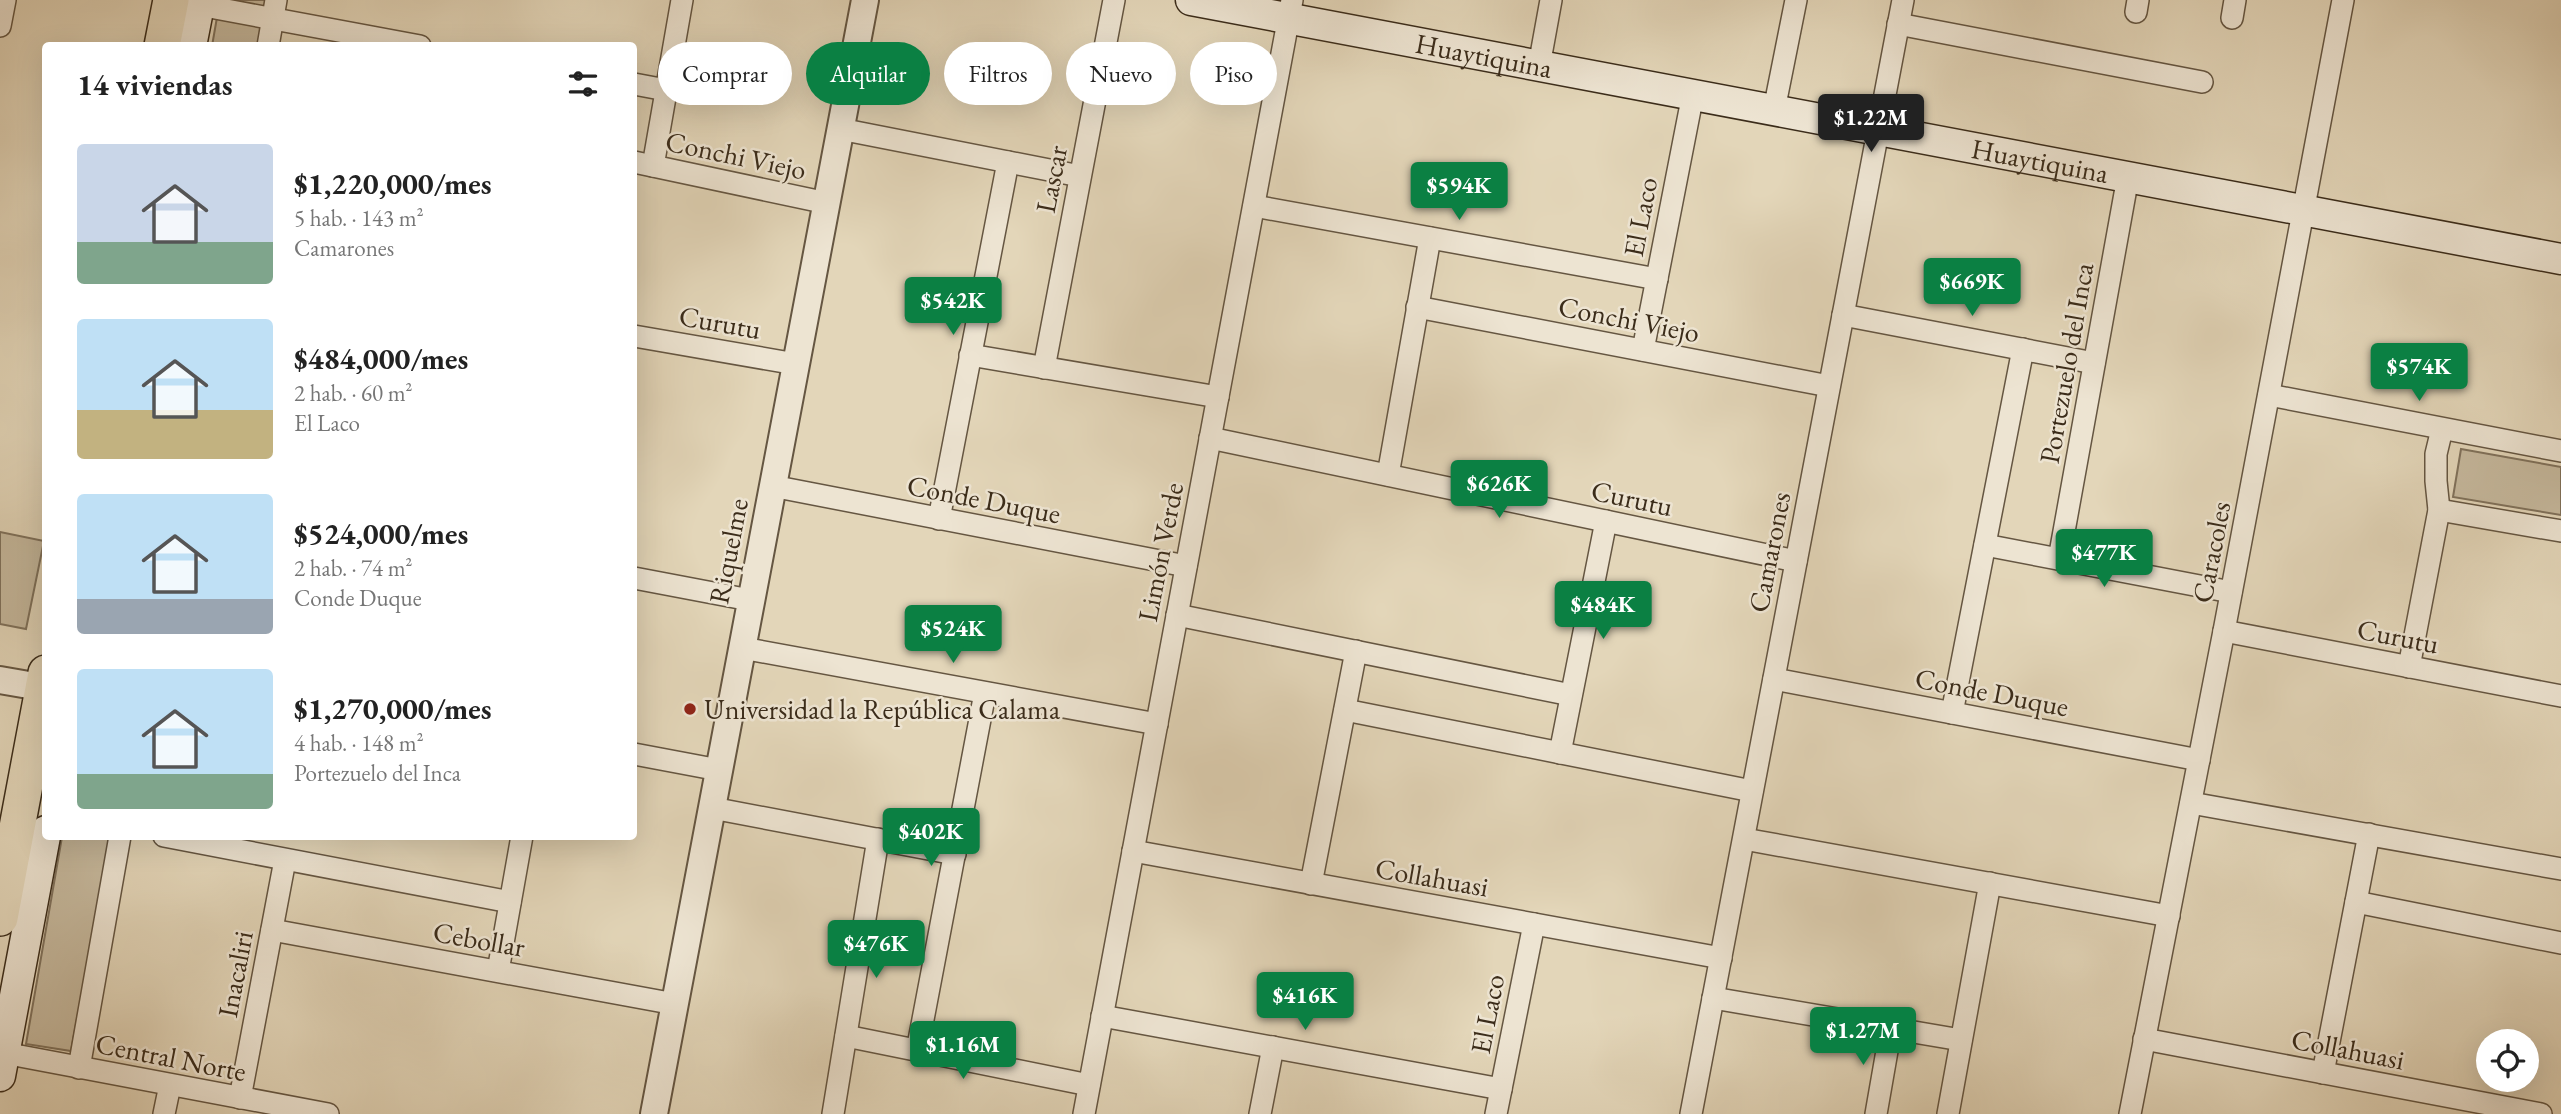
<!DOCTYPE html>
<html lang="es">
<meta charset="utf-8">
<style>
:root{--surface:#fff;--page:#f2f2f2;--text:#222;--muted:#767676;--accent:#0b8043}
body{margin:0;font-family:"EB Garamond",serif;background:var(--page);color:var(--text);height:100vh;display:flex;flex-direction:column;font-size:26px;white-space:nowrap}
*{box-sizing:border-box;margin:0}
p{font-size:23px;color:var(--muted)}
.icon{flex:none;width:38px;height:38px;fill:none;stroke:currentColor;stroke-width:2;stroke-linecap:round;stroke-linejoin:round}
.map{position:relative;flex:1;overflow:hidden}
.panel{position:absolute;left:42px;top:42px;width:595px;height:798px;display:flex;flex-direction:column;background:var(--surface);border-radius:7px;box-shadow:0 7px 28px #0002}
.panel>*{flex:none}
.banner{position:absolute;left:658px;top:42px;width:665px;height:63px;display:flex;gap:14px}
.buttons{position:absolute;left:2476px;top:1029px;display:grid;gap:14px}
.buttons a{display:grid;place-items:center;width:63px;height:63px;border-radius:50%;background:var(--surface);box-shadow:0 7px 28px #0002;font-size:35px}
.price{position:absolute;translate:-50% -60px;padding:0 16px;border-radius:7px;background:var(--accent);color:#fff;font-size:23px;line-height:46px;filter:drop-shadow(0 2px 4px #0008)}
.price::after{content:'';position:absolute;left:50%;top:42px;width:21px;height:16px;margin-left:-10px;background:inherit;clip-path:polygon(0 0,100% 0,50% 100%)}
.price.on{background:#222;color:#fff}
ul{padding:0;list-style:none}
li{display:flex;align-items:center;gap:21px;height:175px;padding:0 35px}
li span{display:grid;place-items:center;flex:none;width:196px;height:140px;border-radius:7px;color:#555}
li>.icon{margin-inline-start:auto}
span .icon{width:84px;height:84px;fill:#fffc;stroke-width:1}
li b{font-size:30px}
h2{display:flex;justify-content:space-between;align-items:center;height:84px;padding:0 35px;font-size:30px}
.chip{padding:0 24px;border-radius:32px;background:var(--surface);box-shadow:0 7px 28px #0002;font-size:24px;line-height:63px}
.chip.on{background:var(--accent);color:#fff}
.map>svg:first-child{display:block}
</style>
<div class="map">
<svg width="2561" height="1114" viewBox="0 0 2561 1114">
<rect width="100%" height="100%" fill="#e3d6b9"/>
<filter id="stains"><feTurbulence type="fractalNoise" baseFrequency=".00286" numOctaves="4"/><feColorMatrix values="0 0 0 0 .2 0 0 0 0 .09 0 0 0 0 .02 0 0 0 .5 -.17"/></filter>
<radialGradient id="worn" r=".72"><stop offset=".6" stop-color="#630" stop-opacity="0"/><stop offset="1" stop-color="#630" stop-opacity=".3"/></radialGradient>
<g fill="#c6b99e" stroke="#80725c" stroke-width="2">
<polygon points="220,0 270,0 262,45 212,46"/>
<polygon points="2461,449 2561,467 2561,515 2453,497"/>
<polygon points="0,532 44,541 26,629 0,624"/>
<polygon points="62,837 111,837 71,1051 26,1044"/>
</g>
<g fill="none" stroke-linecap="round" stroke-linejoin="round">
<defs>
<g id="minor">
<polyline points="199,5 420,46"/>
<polyline points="2136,12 2138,0"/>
<polyline points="2232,18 2235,0"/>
<polyline points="1898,24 2202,82"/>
<polyline points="0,26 5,0"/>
<polyline points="268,46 276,0"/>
<polyline points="1539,66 1551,0"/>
<polyline points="634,84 666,90"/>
<polyline points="1774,110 1796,0"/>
<polyline points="840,129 1080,176"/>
<polyline points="634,162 827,203"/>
<polyline points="653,166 682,0"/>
<polyline points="1254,206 1657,279"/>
<polyline points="1417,307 1829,386"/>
<polyline points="1843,315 2094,363"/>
<polyline points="634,336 796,364"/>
<polyline points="1643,350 1693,94"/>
<polyline points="970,355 1218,397"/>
<polyline points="1044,368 1114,0"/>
<polyline points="2269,395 2561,451"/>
<polyline points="1210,438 1796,561"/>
<polyline points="1388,475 1430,238"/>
<polyline points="772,486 1186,566"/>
<polyline points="2439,510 2561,531"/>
<polyline points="939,519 1008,162"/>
<polyline points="1985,545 2231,592"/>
<polyline points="2059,559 2128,177"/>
<polyline points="634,578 750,600"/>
<polyline points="1177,615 1571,695"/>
<polyline points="2224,631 2561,696"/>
<polyline points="742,648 1157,724"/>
<polyline points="2409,667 2439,510 2436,481 2436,454 2442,429"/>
<polyline points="1774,679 2199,760"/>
<polyline points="1345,710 1752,791"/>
<polyline points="1952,713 2023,349"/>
<polyline points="1560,753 1606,521"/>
<polyline points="634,754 719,770"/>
<polyline points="2191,803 2561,869"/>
<polyline points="712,808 955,854"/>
<polyline points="164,836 510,902"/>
<polyline points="1744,839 2169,916"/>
<polyline points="1133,851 1721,958"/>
<polyline points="1311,884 1356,651"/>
<polyline points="2356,902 2561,943"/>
<polyline points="272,930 675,1004"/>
<polyline points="498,971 522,836"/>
<polyline points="1713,998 1961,1040"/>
<polyline points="1102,1016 1501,1089"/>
<polyline points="846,1036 1089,1085"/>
<polyline points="2144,1039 2541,1114"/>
<polyline points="917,1051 985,693"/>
<polyline points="4,1053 328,1114"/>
<polyline points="79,1068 120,836"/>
<polyline points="2323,1073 2369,834"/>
<polyline points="240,1098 285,860"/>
<polyline points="164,1114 170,1085"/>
<polyline points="833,1114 878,839"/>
<polyline points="1084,1114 1292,0"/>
<polyline points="1260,1114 1273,1047"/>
<polyline points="1496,1114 1534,924"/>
<polyline points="1691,1114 1903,0"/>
<polyline points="1876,1114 1891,1028"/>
<polyline points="1948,1114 1990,883"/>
<polyline points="2130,1114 2224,631 2343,0"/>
</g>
<g id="tertiary">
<polyline points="0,680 46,688"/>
<polyline points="654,1114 865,0"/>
</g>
<g id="secondary">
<path id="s1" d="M 1191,0 L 2561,259"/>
<polyline points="191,46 200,0"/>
<polyline points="0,1076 46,831"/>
</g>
<g id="primary">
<polyline points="162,46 171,0"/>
<polyline points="0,918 46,673"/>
</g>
</defs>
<use href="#minor" stroke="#655642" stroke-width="24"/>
<use href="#tertiary" stroke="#655642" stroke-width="30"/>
<use href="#secondary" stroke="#3b2c1a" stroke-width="33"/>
<use href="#primary" stroke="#3b2c1a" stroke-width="38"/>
<use href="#minor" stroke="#ede4d2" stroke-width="21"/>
<use href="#tertiary" stroke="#ede4d2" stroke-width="26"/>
<use href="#secondary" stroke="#ede4d2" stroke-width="30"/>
<use href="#primary" stroke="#e3d6b9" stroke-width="35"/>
</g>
<circle fill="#8f2418" stroke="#ede4d2" stroke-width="2.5" cx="690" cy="709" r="7"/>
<g text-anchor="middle" stroke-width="5" stroke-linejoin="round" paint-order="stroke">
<g font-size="28" fill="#3b2c1a" stroke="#ede4d2">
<text dy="10" stroke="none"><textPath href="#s1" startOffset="298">Huaytiquina</textPath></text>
<text transform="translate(736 155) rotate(12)" y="10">Conchi Viejo</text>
<text dy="10" stroke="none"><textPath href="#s1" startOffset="864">Huaytiquina</textPath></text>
<text transform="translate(1051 179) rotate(-79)" y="10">Lascar</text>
<text transform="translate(1640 217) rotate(-79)" y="10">El Laco</text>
<text transform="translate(1629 319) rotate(11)" y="10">Conchi Viejo</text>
<text transform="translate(720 322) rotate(10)" y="10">Curutu</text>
<text transform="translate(2066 363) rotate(-80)" y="10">Portezuelo del Inca</text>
<text transform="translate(1632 498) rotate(12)" y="10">Curutu</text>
<text transform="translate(984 499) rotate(11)" y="10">Conde Duque</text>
<text transform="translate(728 551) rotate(-79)" y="10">Riquelme</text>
<text transform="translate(1160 552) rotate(-79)" y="10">Limón Verde</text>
<text transform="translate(1769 552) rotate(-79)" y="10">Camarones</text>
<text transform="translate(2211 552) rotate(-79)" y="10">Caracoles</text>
<text transform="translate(2398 636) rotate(11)" y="10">Curutu</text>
<text transform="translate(1992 692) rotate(11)" y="10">Conde Duque</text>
<text transform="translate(1432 877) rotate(10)" y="10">Collahuasi</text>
<text transform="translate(479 939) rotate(10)" y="10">Cebollar</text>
<text transform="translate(235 974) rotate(-79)" y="10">Inacaliri</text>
<text transform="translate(1487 1014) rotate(-79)" y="10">El Laco</text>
<text transform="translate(2348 1049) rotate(11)" y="10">Collahuasi</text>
<text transform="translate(171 1057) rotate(11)" y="10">Central Norte</text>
</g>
<g font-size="28" fill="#3b2c1a" stroke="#ede4d2" text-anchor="start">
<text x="704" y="719">Universidad la República Calama</text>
</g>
</g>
<rect width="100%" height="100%" filter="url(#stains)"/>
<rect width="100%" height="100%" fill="url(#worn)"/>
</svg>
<div class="buttons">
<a><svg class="icon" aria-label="locate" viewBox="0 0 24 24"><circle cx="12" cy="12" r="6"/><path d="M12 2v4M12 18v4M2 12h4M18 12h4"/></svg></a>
</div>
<b class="price on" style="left:1871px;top:154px">$1.22M</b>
<b class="price" style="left:1459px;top:222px">$594K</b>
<b class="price" style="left:1972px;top:318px">$669K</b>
<b class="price" style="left:953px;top:337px">$542K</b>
<b class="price" style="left:2419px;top:403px">$574K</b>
<b class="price" style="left:1499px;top:520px">$626K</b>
<b class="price" style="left:2104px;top:589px">$477K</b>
<b class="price" style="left:1603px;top:641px">$484K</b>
<b class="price" style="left:953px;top:665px">$524K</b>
<b class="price" style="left:931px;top:868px">$402K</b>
<b class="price" style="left:876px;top:980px">$476K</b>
<b class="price" style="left:1305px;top:1032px">$416K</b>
<b class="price" style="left:1863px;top:1067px">$1.27M</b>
<b class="price" style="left:963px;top:1081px">$1.16M</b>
<div class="banner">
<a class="chip">Comprar</a>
<a class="chip on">Alquilar</a>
<a class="chip">Filtros</a>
<a class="chip">Nuevo</a>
<a class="chip">Piso</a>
</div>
<section class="panel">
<h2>14 viviendas<svg class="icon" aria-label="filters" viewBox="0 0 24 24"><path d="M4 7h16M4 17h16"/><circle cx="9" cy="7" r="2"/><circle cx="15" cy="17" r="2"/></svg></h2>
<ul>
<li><span style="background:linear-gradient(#c9d6e8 70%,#7fa58c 0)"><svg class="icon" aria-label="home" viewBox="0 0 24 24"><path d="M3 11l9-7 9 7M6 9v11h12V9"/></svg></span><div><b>$1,220,000/mes</b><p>5 hab. · 143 m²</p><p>Camarones</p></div></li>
<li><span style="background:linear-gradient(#bfe0f5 65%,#c2b280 0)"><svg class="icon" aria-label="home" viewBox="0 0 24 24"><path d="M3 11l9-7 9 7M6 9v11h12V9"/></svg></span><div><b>$484,000/mes</b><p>2 hab. · 60 m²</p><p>El Laco</p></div></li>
<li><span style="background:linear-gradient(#bfe0f5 75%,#9aa5b1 0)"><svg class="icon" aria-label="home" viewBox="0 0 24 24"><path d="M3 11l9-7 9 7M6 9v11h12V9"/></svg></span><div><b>$524,000/mes</b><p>2 hab. · 74 m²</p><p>Conde Duque</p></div></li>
<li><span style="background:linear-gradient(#bfe0f5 75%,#7fa58c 0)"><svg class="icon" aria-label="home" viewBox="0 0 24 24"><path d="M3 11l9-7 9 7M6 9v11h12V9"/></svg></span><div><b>$1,270,000/mes</b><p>4 hab. · 148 m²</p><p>Portezuelo del Inca</p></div></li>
</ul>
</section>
</div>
